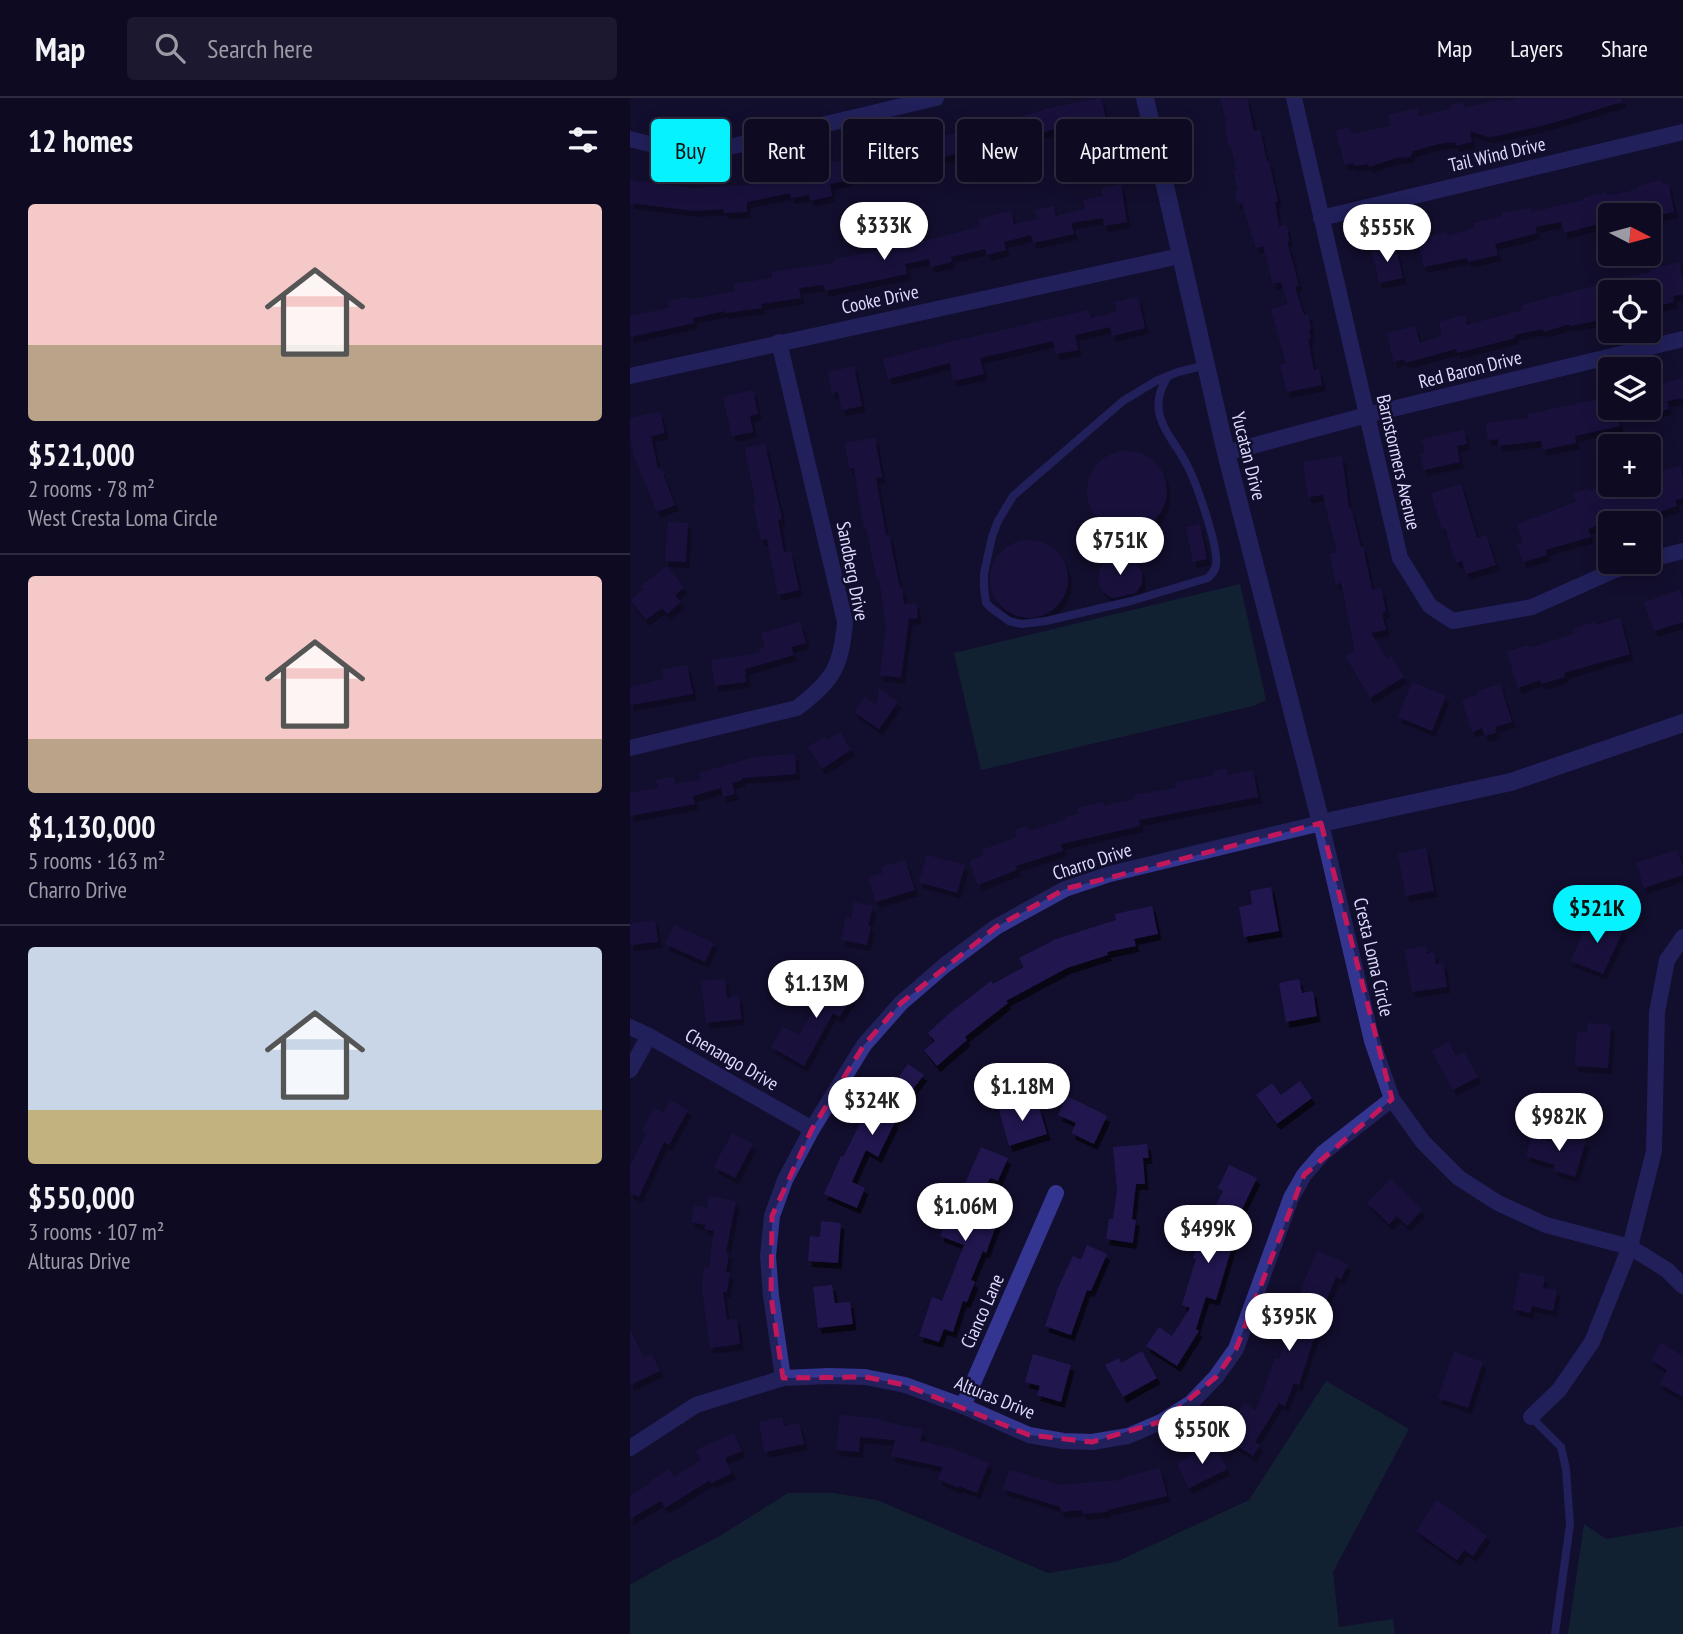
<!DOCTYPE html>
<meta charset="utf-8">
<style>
:root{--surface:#0e0a22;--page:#1c182f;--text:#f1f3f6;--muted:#9b9aa5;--line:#2e2b40;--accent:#06f2ff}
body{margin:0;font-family:"PT Sans Narrow",sans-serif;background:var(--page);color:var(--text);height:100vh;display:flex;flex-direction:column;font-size:26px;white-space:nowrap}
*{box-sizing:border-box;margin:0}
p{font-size:23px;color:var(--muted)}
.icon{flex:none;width:38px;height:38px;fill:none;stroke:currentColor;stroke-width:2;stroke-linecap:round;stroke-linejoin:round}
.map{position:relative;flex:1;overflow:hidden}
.side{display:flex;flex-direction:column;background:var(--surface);width:630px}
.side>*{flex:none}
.top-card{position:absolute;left:21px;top:21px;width:665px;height:63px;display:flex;gap:14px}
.needle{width:46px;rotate:96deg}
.fabs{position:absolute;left:968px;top:105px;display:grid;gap:14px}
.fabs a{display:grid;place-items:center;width:63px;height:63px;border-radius:7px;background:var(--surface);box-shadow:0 4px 18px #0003,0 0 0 2px var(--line);font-size:35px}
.price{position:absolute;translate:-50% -60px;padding:0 16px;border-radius:24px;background:#fff;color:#222;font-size:23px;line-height:46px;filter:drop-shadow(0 2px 4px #0008)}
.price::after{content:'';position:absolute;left:50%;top:42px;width:21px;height:16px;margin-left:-10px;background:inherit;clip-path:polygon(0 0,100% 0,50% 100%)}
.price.selected{background:var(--accent);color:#111}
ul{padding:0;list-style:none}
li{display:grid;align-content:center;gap:14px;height:371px;padding:0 28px}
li+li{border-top:2px solid var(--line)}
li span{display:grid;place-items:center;height:217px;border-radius:7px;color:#555}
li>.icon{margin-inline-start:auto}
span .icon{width:126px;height:126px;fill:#fffc;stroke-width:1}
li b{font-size:30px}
h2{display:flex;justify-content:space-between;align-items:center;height:84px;padding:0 28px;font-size:30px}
.chip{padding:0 24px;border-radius:7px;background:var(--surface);box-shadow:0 4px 18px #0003,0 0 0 2px var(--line);font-size:24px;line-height:63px}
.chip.selected{background:var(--accent);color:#111}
header{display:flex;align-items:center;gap:42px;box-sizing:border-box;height:98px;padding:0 35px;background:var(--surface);border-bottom:2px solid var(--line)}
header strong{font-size:33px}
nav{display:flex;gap:38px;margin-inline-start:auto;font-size:24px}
.search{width:490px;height:63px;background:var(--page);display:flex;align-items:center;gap:18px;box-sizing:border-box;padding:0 24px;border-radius:7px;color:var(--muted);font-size:26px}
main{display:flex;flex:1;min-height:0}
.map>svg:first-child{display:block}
</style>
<header>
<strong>Map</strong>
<div class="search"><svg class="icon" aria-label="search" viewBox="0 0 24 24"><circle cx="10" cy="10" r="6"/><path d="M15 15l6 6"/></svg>Search here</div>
<nav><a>Map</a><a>Layers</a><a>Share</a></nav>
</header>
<main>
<section class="side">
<h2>12 homes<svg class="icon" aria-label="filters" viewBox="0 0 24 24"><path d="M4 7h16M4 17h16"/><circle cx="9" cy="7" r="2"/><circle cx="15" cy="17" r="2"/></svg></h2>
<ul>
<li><span style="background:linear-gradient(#f6c9c9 65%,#b9a48a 0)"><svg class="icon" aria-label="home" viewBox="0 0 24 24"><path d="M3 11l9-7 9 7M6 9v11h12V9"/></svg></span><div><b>$521,000</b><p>2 rooms · 78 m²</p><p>West Cresta Loma Circle</p></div></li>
<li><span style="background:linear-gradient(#f6c9c9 75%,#b9a48a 0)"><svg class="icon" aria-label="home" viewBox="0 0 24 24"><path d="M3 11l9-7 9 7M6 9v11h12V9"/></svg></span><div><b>$1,130,000</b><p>5 rooms · 163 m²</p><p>Charro Drive</p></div></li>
<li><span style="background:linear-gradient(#c9d6e8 75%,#c2b280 0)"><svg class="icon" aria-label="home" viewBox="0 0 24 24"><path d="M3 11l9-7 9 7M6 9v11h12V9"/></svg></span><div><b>$550,000</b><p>3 rooms · 107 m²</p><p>Alturas Drive</p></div></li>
</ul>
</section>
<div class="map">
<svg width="1053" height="1536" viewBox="0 0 1053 1536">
<defs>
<filter id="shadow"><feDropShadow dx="3.5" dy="6" stdDeviation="0" flood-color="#0009"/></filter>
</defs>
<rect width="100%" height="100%" fill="#120e2d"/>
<g fill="#113835">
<polygon points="610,486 636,602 623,608 351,672 324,555"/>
<polygon points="696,1283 779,1331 703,1474 709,1529 763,1521 765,1536 0,1536 0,1487 38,1465 90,1438 158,1395 203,1395 247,1402 418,1475 486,1464 619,1402"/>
<polygon points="954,1426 976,1441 1053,1428 1053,1536 938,1536"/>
</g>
<g fill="#211850" filter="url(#shadow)">
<polygon points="471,0 476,21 429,32 428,30 401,38 405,49 384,56 380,43 301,62 303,75 281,80 278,69 220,80 220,82 200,86 202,98 180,103 179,97 161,100 160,95 117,104 117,114 94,115 93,111 65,113 0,105 0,82 62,90 122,87 121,82 274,49 274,46 328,35 327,34 364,27 416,11"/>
<polygon points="590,0 617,0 624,33 630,32 637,63 639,63 648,103 645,104 649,128 657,127 659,143 657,143 669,188 665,189 674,217 678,216 681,231 679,233 681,241 678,241 684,272 689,271 692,287 657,294 650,266 656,265 641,211 658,206 651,184 643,186 633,148 626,150 612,105 607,106 605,93 608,92 603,72 607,71 601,50 598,45 595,26 597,26"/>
<polygon points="890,0 992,0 992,4 915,27 867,38 858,39 840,33 842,44 826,48 825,44 808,46 783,53 780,59 766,60 739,69 738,66 724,68 723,65 715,67 706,33 720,29 721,36 761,28 759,17 788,10 790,18 821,11 820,7 833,5 834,10 874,1 875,4"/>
<polygon points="1032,82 1033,87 1038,85 1044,114 1018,119 1018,117 980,117 980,125 968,129 968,126 934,135 931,124 905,129 907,135 865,146 868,157 838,164 837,160 794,169 788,145 800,142 799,138 817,134 818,138 845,130 844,125 872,118 871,115 901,110 902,114 954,102 953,100 976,94 977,98 1008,91 1007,88"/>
<polygon points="491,86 497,124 474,128 473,120 441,125 444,136 403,145 401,137 374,144 376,152 357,157 355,151 321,159 322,164 301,169 299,161 275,166 277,176 195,193 194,187 169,190 171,200 131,206 132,210 95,215 95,213 63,220 64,225 0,239 0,218 39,210 38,203 58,199 59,202 105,193 104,186 142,180 142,174 204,165 203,162 248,153 248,150 281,143 282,146 350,129 348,121 381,113 384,126 408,121 405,112 423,108 426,118 455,111 453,102 473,98 471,90"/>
<polygon points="765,147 773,180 749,185 742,153"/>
<polygon points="1049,164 1053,183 1053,196 1043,198 1044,204 1028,208 1025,194 980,194 980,220 940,228 939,226 914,234 913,231 884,237 885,240 827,255 826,251 775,265 774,261 764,264 757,235 785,228 790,245 812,238 809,224 835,217 837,227 893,212 892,207 987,182 986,181 1021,174 1020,172"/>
<polygon points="508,199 515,230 482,238 480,229 445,237 448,252 426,256 423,243 350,260 354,276 323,283 320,265 258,281 253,261 316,245 459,212 461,220 487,214 485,204"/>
<polygon points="224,268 232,308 212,312 208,294 202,295 198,274"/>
<polygon points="1053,280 1053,300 1037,303 1039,311 1018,316 1018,289"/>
<polygon points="123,292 128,316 120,318 123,334 102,338 93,299"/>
<polygon points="980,299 980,310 987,310 990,328 945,338 946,345 913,352 911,343 868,348 868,341 858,342 856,325 899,320 898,316"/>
<polygon points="30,314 35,335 21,338 28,371 31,370 45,407 27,414 5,361 0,339 0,320"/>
<polygon points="834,332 837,346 827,348 830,364 794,372 790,356 795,355 792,341"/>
<polygon points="245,340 252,379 246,380 256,437 259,437 270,490 272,489 274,506 286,505 288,520 279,521 271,580 250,577 256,529 249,480 247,481 236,429 234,430 224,370 219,370 215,345"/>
<polygon points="135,346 152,421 148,422 154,454 161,453 169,492 148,497 137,441 131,442 123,406 126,405 115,350"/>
<circle cx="497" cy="393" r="40"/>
<polygon points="712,358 719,411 721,410 731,449 733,448 742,492 751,490 756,514 752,515 756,532 741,535 757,561 761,558 774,579 740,600 715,558 725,553 711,485 706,486 700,456 707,454 693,397 678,399 673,364"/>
<polygon points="1050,368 1053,379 1053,400 1045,402 1047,408 997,425 985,425 984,421 958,431 961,439 915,452 917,457 893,464 887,446 893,445 887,426 946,404 943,396 958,390 959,393 976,387 1023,387 1020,376"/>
<polygon points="831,386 847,440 856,437 866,467 836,476 832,463 826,465 815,430 812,431 801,395"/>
<polygon points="38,424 58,425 56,464 35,463"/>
<polygon points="570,426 577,461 563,464 556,429"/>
<circle cx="399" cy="481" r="39"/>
<polygon points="492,457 503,461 507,465 512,475 512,486 506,495 483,500 478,498 471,491 469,486 469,476 470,471 477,462 481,459"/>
<polygon points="37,468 54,490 45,497 51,504 37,516 32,510 16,522 0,502 14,491 11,488"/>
<polygon points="1050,492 1053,500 1053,524 1024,533 1014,504"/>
<polygon points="990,520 1000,556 934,575 935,579 912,586 910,582 888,590 877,554 898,547 899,550 944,536 942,531 965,524 966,527"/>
<polygon points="170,524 176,545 161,549 164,557 115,571 116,584 85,588 81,562 130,555 129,551 135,549 131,535"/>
<polygon points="57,567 63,596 0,607 0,589 34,581 32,572"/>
<polygon points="782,584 816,598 802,633 768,619"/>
<polygon points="870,586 882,624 865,629 866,635 855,638 852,630 842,634 832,602 848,597 847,593"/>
<polygon points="249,590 268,604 249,631 224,614 235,599 247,607"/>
<polygon points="210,634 221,652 192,671 178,649 195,638 197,643"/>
<polygon points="165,656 166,676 112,680 112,682 102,685 105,696 93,699 91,690 63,698 65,706 0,718 0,695 28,690 26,682 44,679 45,686 71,682 69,675 125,659"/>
<polygon points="596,670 598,677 623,672 628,699 509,722 510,728 431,746 433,753 386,768 387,772 348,787 339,763 353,757 352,752 387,739 385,732 398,728 399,733 435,722 435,719 449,716 448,710 473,704 474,708 505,701 504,697 546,690 545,685 584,677 583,673"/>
<polygon points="796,750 804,793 776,798 768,756"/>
<polygon points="1047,752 1053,769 1053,777 1014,790 1006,765"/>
<polygon points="297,757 335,767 327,795 289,784"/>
<polygon points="275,762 285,792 246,804 238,779 253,775 251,769"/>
<polygon points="641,789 649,833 614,839 609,809 622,806 620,793"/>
<polygon points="224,804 243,808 238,828 241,828 237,847 211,842 216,819 221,821"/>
<polygon points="522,808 528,836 504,841 506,848 477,854 478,857 437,870 376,903 378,905 335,939 337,942 307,968 294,952 305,943 298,935 321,914 361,883 363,886 394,869 389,860 426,841 486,822 485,816"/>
<polygon points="960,817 994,831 973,876 941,863"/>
<polygon points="25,822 28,844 0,847 0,826"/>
<polygon points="44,827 84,845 75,864 35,846"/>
<polygon points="796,848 797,856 804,854 806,867 813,865 817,889 782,894 775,852"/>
<polygon points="208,870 225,882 216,895 222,900 209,919 203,915 174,968 141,949 153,929 169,937 188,904 186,902"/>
<polygon points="95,881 97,900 109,898 111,921 76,925 71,883"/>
<polygon points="669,881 672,895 683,893 687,918 656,924 649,885"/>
<polygon points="958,925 981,927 978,970 945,968 947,934 957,934"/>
<polygon points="819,944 826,958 834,954 848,979 823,992 802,953"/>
<polygon points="278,966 294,977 283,991 285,992 264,1023 265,1024 248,1059 236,1052 222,1084 235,1090 227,1110 194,1096 211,1058 213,1059 232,1022 240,1026 255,999 250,995 262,978 267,981"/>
<polygon points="670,983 682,1000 647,1026 626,997 642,985 651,997"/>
<polygon points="437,998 477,1018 464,1046 441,1035 446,1025 428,1017"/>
<polygon points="40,1002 58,1012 39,1047 34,1044 9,1099 0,1095 0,1068 17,1035 12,1032 24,1010 33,1015"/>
<polygon points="397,1004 399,1011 409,1009 417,1036 379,1048 369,1012"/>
<polygon points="102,1035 123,1046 105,1080 84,1069"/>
<polygon points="935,1036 956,1043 945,1079 923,1072 925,1067 896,1058 902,1038 932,1047"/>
<polygon points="517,1046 519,1060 513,1060 515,1086 506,1086 502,1121 506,1122 503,1145 476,1141 479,1121 483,1121 487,1092 483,1049"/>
<polygon points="351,1049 378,1060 368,1083 360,1080 347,1111 369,1120 356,1155 353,1153 341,1182 345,1184 337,1204 333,1203 323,1234 314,1231 309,1244 289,1238 302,1199 312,1203 334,1147 310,1138 323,1103 327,1104"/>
<polygon points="599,1067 627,1080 604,1128 608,1129 586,1202 576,1199 566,1231 569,1233 547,1268 516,1248 529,1229 542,1238 560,1210 552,1207 566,1161 563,1160 569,1143 574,1144 586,1107 593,1093 588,1090"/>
<polygon points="761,1081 792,1112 777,1128 767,1118 759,1126 737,1105"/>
<polygon points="79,1098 106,1103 96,1154 99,1154 96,1174 100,1174 97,1194 93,1194 97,1222 107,1221 110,1246 80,1250 72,1190 74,1169 79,1170 84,1133 74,1131 75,1127 61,1124 64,1107 77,1110"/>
<polygon points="191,1123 211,1125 208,1165 178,1163 180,1138 190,1139"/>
<polygon points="457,1147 477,1156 461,1193 457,1192 441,1237 415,1228 428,1190 443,1158 451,1162"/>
<polygon points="687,1153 718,1166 711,1181 706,1179 695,1206 669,1287 664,1285 655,1308 649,1305 625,1344 630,1347 623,1358 593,1339 614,1305 626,1313 645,1260 649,1262 671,1192"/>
<polygon points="890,1174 915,1179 913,1190 927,1192 923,1213 902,1208 900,1215 883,1211"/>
<polygon points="202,1187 205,1205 220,1204 223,1226 188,1230 183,1189"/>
<polygon points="0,1231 14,1260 22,1256 30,1273 0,1287"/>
<polygon points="1031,1245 1053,1258 1053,1299 1030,1286 1037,1272 1021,1262"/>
<polygon points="512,1253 527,1280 493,1299 475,1267 489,1260 491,1265"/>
<polygon points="824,1254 853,1264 838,1310 808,1300"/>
<polygon points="403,1256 441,1267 431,1304 407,1297 410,1288 395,1284"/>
<polygon points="210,1317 251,1321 251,1323 293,1332 290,1343 324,1351 359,1365 347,1395 329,1388 328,1390 308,1381 313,1369 261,1358 265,1342 230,1339 229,1354 206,1352"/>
<polygon points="152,1319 154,1328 169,1325 174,1346 135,1354 129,1324"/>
<polygon points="104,1335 112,1353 95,1360 102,1375 81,1385 80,1382 35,1410 31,1403 0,1421 0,1398 20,1386 19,1384 39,1371 44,1379 71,1362 66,1352"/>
<polygon points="584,1346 597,1371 559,1390 547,1365"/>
<polygon points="530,1370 537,1398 477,1412 477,1414 453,1416 452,1412 431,1414 430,1409 373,1391 379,1373 385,1373 430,1387 492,1382 492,1380"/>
<polygon points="807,1402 857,1438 843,1458 834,1452 827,1462 786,1433"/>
</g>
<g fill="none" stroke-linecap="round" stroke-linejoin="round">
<g stroke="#343591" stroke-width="8">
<path d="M 538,278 C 531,290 527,299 529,314 C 533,334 549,350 557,367 C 566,384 589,449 586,467 C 585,473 582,476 578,480 L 501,503 L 416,523 L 392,526 L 379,523 L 361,510 L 356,505 L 354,489 L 354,475 L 362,439 L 368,423 L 383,398 L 493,303 L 526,283 L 548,274 L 576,267"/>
<polyline points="901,1319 931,1349 936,1371 940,1426 925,1536"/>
</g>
<g stroke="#343591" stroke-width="16">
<polyline points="664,0 770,460 800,508 823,523 902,509 985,472 1013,464"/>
<polyline points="0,41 43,52 82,53 306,0"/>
<polyline points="691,120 1053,34"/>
<polyline points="0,278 550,158"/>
<polyline points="596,355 737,317 1053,241"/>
<polyline points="1018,462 1053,453"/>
<path d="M 0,650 L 167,610 C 203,582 211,570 215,524 L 149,244"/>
<polyline points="0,929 19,938 182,1031"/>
<polyline points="0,972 19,938"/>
<polyline points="153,1280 141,1198 138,1158 142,1118 155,1082 182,1031 234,947 271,905 315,867 366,829 435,791 480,776 691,725 742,943 762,1001 793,1044 829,1080 868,1105 916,1127 1000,1149 1037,1172 1053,1188"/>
<polyline points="333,1308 426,1095"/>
<polyline points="901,1319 929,1292 962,1244 1000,1149 1024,1053 1027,914 1037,862 1053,839"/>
<polyline points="0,1350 66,1307 153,1280 199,1278 235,1279 275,1287 333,1308 399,1337 433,1343 462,1344 498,1338 533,1323 561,1305 586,1279 606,1251 661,1100 674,1077 693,1055 762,1001"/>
</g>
<polyline stroke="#343591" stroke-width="18" points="515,0 596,355 691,725 881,684 1053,625"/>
</g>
<path d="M0 0H1053V1536H0ZM 691,725 L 762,1001 L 674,1077 L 606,1251 L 586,1279 L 533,1323 L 462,1344 L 399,1337 L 275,1287 L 235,1279 L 153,1280 L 141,1198 L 142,1118 L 182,1031 L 234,947 L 271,905 L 366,829 L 435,791 Z" fill="#120e2d" fill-opacity=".55" fill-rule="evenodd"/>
<path fill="none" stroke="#c2185b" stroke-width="5" stroke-dasharray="14 9" stroke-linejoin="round" d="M 691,725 L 762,1001 L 674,1077 L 606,1251 L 586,1279 L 533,1323 L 462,1344 L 399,1337 L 275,1287 L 235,1279 L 153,1280 L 141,1198 L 142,1118 L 182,1031 L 234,947 L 271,905 L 366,829 L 435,791 Z"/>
<g text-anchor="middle" stroke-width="5" stroke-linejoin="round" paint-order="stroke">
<g font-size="19" fill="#dddaff" stroke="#120e2d">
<text transform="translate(867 56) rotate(-13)" y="7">Tail Wind Drive</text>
<text transform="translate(250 201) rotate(-12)" y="7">Cooke Drive</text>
<text transform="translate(840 271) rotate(-14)" y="7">Red Baron Drive</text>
<text transform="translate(619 358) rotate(76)" y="7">Yucatan Drive</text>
<text transform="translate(769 364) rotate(77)" y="7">Barnstormers Avenue</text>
<text transform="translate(223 473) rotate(79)" y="7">Sandberg Drive</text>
<text transform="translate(462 763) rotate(-18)" y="7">Charro Drive</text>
<text transform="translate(744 859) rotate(77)" y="7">Cresta Loma Circle</text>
<text transform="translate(102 961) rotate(30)" y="7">Chenango Drive</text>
<text transform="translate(352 1213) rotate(-66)" y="7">Cianco Lane</text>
<text transform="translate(365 1299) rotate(22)" y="7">Alturas Drive</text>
</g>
</g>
</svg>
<div class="fabs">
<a><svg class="needle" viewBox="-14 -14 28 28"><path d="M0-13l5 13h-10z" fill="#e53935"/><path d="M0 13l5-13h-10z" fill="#9b9aa5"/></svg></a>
<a><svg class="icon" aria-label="locate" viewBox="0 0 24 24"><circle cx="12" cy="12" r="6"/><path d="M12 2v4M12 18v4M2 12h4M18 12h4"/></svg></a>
<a><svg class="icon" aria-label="layers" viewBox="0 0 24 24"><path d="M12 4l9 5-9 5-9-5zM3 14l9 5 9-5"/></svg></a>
<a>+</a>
<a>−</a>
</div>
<b class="price" style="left:254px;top:164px">$333K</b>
<b class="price" style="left:757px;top:166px">$555K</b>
<b class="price" style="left:490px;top:479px">$751K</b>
<b class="price selected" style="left:967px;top:847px">$521K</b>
<b class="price" style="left:186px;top:922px">$1.13M</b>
<b class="price" style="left:392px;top:1025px">$1.18M</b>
<b class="price" style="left:242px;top:1039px">$324K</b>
<b class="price" style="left:929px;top:1055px">$982K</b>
<b class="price" style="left:335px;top:1145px">$1.06M</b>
<b class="price" style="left:578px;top:1167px">$499K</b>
<b class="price" style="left:659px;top:1255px">$395K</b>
<b class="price" style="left:572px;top:1368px">$550K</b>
<div class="top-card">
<a class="chip selected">Buy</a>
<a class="chip">Rent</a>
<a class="chip">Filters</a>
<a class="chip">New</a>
<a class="chip">Apartment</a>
</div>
</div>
</main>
